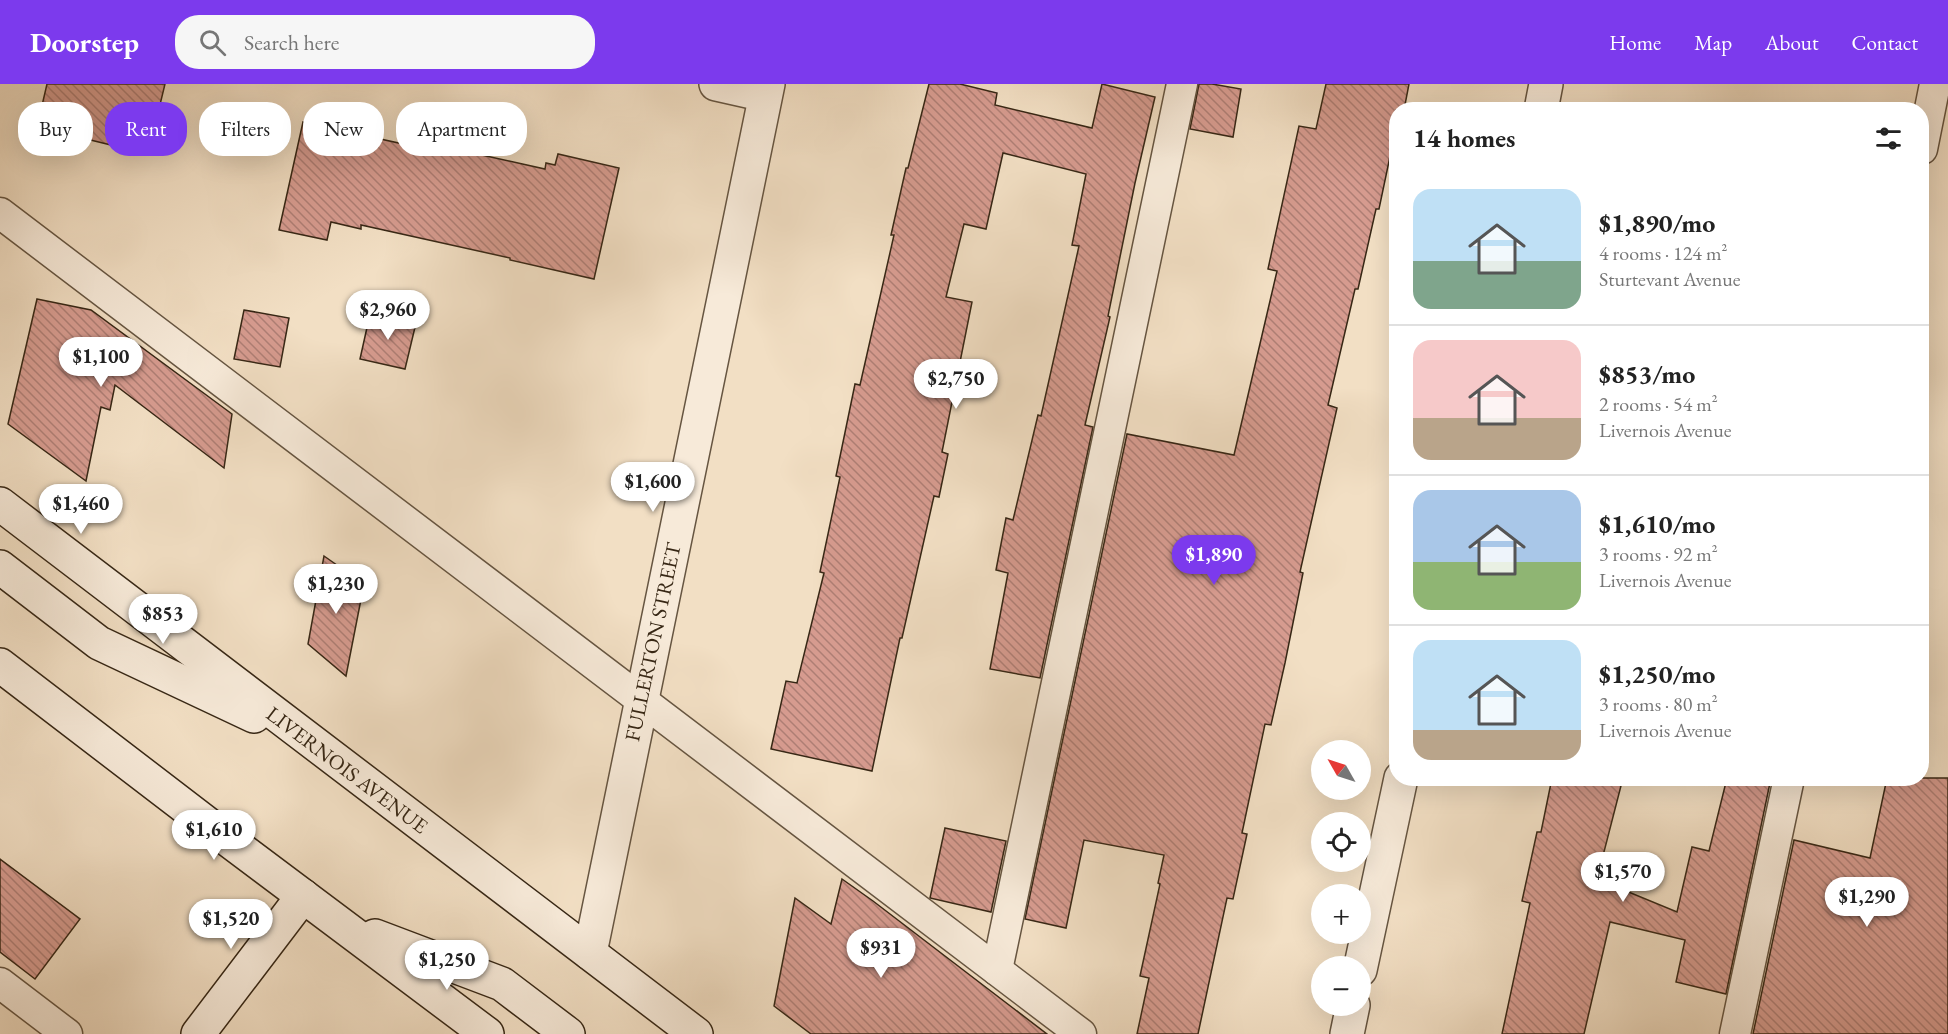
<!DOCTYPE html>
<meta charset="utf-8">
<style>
:root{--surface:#fff;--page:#f6f6f6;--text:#222;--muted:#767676;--line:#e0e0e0;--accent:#7c3aed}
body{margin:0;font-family:"EB Garamond",serif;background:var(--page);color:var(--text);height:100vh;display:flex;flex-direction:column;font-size:22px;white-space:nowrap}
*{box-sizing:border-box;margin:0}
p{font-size:20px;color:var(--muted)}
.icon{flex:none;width:33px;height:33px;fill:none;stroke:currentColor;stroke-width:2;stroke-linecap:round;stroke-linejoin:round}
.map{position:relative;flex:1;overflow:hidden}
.sheet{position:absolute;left:1389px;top:18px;width:540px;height:684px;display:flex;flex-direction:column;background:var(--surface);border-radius:24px;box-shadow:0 6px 24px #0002}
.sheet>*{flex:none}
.banner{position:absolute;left:18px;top:18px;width:570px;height:54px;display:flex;gap:12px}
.needle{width:39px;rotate:309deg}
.tools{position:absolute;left:1311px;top:656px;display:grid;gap:12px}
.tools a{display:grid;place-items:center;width:60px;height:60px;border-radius:50%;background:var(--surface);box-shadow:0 6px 24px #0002;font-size:30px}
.price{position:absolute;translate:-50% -51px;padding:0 14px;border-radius:21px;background:#fff;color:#222;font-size:20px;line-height:39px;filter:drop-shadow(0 2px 3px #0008)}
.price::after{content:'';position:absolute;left:50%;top:36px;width:18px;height:14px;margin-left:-9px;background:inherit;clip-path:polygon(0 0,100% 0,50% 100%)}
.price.active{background:var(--accent);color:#fff}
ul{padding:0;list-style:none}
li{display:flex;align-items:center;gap:18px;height:150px;padding:0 24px}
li+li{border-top:2px solid var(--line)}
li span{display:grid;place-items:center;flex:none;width:168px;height:120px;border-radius:18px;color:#555}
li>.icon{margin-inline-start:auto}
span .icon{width:72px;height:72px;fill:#fffc;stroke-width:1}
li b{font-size:26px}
h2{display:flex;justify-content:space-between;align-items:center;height:72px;padding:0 24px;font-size:26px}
.pill{padding:0 21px;border-radius:24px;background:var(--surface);box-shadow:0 6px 24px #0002;font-size:21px;line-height:54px}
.pill.active{background:var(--accent);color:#fff}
header{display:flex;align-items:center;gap:36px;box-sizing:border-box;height:84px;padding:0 30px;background:var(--accent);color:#fff}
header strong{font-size:28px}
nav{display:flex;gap:33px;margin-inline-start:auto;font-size:21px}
.search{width:420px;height:54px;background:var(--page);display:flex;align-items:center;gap:15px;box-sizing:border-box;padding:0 21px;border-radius:24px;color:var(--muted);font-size:22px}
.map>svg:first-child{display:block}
</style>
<header>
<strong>Doorstep</strong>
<div class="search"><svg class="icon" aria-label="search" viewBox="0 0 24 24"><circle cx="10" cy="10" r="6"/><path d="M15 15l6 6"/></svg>Search here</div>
<nav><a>Home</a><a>Map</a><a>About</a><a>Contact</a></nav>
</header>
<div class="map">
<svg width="1948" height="950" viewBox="0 0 1948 950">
<defs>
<pattern id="building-back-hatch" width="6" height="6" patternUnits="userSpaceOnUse" patternTransform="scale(1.5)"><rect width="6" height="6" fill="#d69b8f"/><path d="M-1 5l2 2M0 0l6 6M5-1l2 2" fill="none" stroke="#ae7e74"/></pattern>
</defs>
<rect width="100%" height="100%" fill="#f2dfc4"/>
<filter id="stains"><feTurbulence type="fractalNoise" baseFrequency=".00333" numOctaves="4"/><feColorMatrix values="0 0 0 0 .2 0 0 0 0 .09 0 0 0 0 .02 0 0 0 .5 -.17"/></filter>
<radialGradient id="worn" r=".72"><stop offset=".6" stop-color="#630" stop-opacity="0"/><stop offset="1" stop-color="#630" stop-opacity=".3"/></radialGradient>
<g fill="url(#building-back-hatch)" stroke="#372715" stroke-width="1.5">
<polygon points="47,0 165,0 148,70 37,43"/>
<polygon points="929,0 960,0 997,9 995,21 1092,44 1102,0 1155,13 1135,99 1108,232 1110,233 1085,341 1093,343 1040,594 990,585 1008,489 996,486 1006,434 1013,436 1038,331 1041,332 1079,162 1072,161 1086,90 1003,69 986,145 964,140 946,213 972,218 942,368 948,370 939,413 934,412 902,554 900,554 872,687 771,665 786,597 797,599 824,489 820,488 840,393 836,392 855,300 860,301 894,151 891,151 906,84 908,84"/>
<polygon points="1199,0 1212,0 1241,5 1233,53 1190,45"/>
<polygon points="1326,0 1409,0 1404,26 1396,26 1396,44 1379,125 1376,125 1358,205 1355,205 1328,321 1337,324 1300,488 1303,489 1285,579 1271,641 1265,640 1242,749 1247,750 1233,815 1227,814 1198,950 1137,950 1149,894 1140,892 1160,800 1158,799 1164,771 1084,756 1066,844 1025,835 1127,350 1234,371 1277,187 1268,185 1299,42 1316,45"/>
<polygon points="303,38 417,63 418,57 545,85 546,79 555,81 558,70 619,84 594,195 510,176 510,174 361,141 361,145 331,138 327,156 279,146"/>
<polygon points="37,215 91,226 232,330 224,384 115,301 110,326 101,323 86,397 8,340"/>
<polygon points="244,226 289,234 280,283 234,275"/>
<polygon points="370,230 416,239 405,285 360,275"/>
<polygon points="324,472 364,500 346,592 308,560"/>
<polygon points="1552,694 1623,694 1597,795 1677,828 1692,763 1709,767 1727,694 1771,694 1726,910 1676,898 1685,856 1610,838 1584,950 1502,950 1530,819 1522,817 1537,748 1541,748"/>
<polygon points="1887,694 1948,694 1948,950 1753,950 1794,756 1870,774"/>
<polygon points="945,744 1006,757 991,828 930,814"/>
<polygon points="0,775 80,835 35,895 0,868"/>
<polygon points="842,795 873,817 1047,950 811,950 774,922 795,814 831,840"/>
</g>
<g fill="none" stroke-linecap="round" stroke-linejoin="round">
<defs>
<g id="lane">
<polyline points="1922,65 1935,0"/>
<polyline points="0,129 1081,950"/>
<polyline points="997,886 1182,0"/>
<polyline points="0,899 67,950"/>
<polyline points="1735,950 1789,694"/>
</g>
<g id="street">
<polyline points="716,0 765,11"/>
<polyline points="1541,26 1546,0"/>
<polyline points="590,869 768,0"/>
<polyline points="1360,886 1401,694"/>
<polyline points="1347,950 1353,921"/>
</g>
<g id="secondary">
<polyline points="0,420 696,950"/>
<polyline points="0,483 99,559 254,632"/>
<polyline points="0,581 231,758 487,950"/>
<polyline points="375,852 502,900 568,950"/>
<polyline points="198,950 303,812"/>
</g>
</defs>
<use href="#lane" stroke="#665541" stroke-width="33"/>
<use href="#street" stroke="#665541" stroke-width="36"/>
<use href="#secondary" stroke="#372715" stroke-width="36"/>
<use href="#lane" stroke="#f7ead9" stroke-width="30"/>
<use href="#street" stroke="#f7ead9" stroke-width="33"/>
<use href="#secondary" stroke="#f7ead9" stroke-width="33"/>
</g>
<g text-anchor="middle" stroke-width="6" stroke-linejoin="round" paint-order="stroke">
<g font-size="21" fill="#372715" stroke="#f7ead9">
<text transform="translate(653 558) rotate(-78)" y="7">FULLERTON STREET</text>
<text transform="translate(347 686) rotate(37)" y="7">LIVERNOIS AVENUE</text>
</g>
</g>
<rect width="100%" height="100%" filter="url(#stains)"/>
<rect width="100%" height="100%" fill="url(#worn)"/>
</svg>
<div class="tools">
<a><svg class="needle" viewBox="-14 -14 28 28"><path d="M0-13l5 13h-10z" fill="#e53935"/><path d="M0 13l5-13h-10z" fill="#767676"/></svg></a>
<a><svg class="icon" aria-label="locate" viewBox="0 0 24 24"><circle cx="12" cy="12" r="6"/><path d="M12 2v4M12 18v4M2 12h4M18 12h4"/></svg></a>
<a>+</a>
<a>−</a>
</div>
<b class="price" style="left:388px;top:257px">$2,960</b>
<b class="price" style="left:101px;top:304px">$1,100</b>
<b class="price" style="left:956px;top:326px">$2,750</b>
<b class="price" style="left:653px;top:429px">$1,600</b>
<b class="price" style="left:81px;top:451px">$1,460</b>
<b class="price active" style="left:1214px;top:502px">$1,890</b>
<b class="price" style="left:336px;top:531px">$1,230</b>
<b class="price" style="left:163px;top:561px">$853</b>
<b class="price" style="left:214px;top:777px">$1,610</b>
<b class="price" style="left:1623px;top:819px">$1,570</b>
<b class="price" style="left:1867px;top:844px">$1,290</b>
<b class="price" style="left:231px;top:866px">$1,520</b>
<b class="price" style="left:881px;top:895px">$931</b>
<b class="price" style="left:447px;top:907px">$1,250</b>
<div class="banner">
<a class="pill">Buy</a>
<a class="pill active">Rent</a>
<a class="pill">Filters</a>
<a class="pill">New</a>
<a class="pill">Apartment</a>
</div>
<section class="sheet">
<h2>14 homes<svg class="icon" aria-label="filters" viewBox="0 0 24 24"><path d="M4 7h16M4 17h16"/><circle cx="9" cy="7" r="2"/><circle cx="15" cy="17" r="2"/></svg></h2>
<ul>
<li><span style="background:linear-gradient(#bfe0f5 60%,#7fa58c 0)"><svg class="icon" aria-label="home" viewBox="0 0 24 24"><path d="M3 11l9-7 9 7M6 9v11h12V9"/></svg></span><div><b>$1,890/mo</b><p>4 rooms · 124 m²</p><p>Sturtevant Avenue</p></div></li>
<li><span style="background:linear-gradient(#f6c9c9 65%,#b9a48a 0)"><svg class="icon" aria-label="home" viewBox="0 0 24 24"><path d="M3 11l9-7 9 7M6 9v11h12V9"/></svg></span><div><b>$853/mo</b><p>2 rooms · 54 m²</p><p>Livernois Avenue</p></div></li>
<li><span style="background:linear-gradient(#a9c7e8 60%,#8fb573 0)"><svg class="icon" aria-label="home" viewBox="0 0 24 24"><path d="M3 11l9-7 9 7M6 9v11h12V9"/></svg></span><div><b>$1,610/mo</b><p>3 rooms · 92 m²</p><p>Livernois Avenue</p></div></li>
<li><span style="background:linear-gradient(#bfe0f5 75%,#b9a48a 0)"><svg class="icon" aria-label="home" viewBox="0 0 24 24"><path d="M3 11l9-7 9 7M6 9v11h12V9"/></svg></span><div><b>$1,250/mo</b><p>3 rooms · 80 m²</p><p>Livernois Avenue</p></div></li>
</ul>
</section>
</div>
